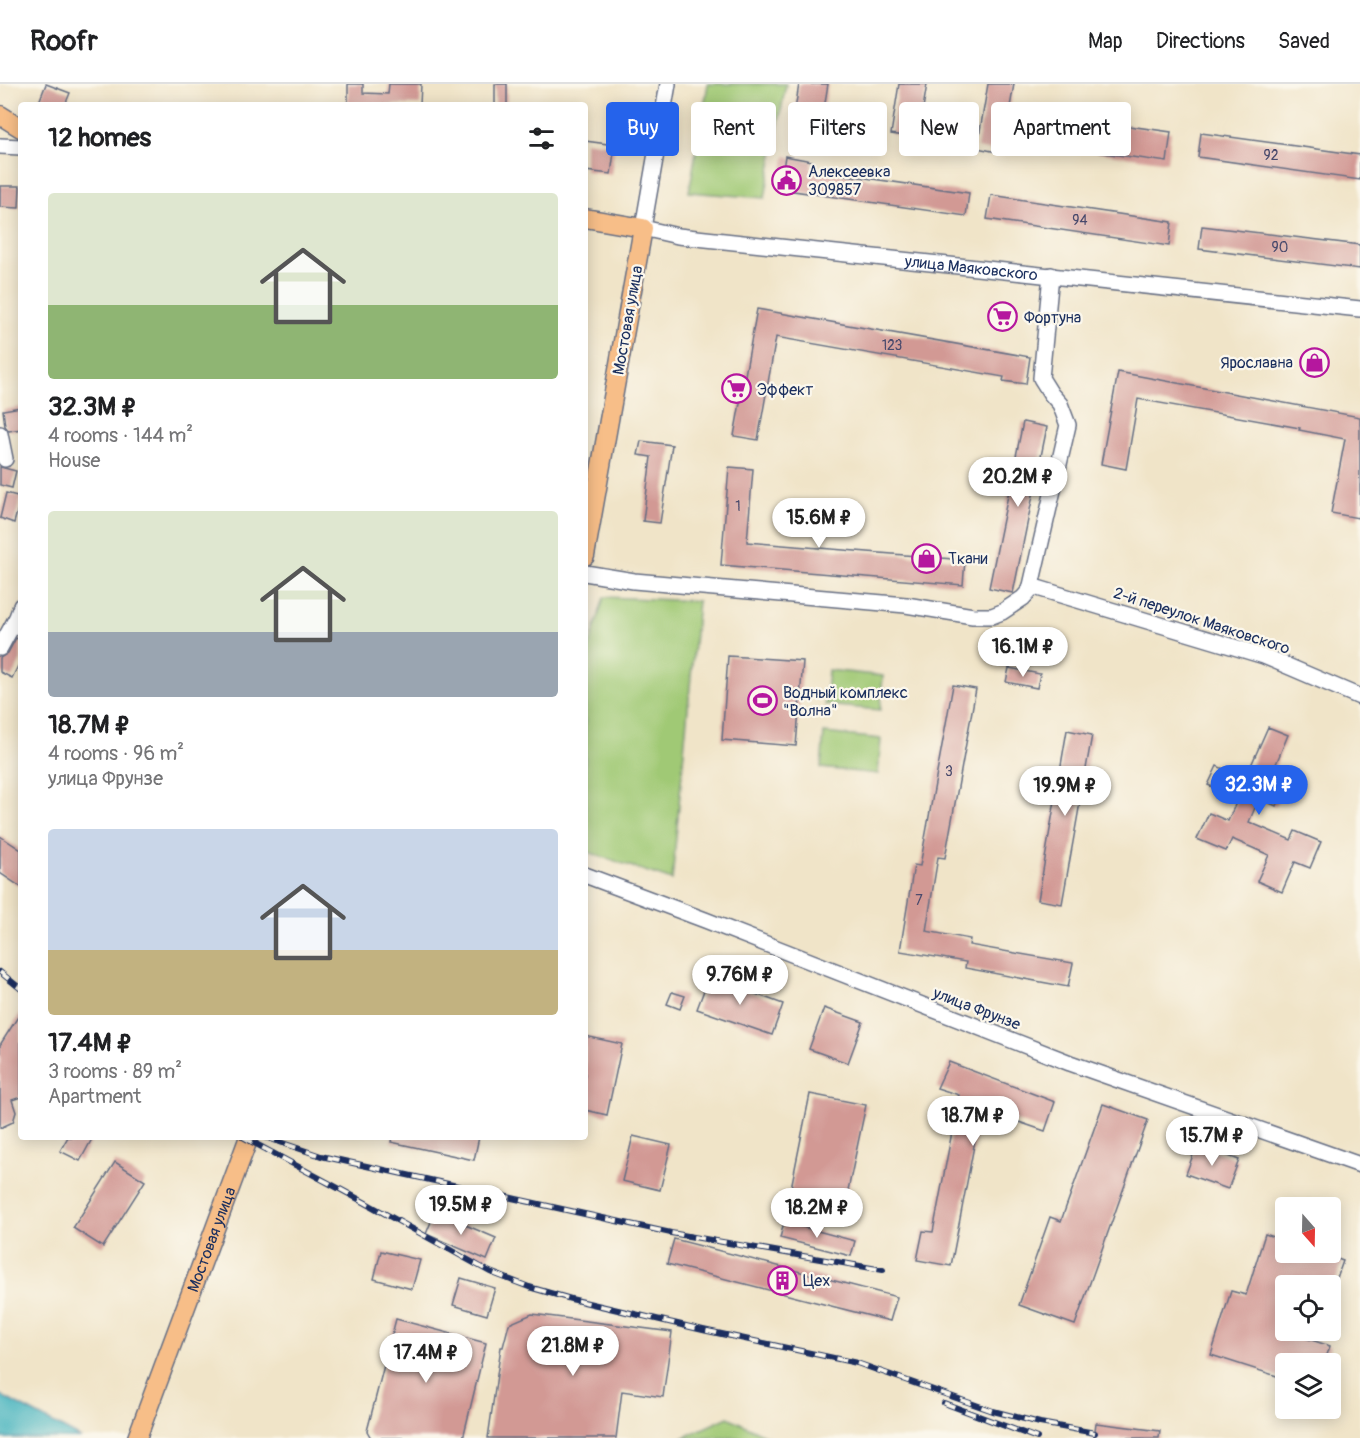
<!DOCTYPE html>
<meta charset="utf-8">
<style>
:root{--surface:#fff;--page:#f6f6f6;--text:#202124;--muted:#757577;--line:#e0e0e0;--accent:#2563eb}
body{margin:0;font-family:Pangolin,sans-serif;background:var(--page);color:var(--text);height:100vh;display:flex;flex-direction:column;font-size:22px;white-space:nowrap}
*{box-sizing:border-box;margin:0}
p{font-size:20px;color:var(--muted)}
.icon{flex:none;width:33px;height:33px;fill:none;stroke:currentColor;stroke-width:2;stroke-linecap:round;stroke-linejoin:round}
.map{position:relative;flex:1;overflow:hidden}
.drawer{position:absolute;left:18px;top:18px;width:570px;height:1038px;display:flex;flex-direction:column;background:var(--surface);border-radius:6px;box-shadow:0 3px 15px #0003}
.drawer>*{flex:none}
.hud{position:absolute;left:606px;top:18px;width:570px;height:54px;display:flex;gap:12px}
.needle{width:39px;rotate:160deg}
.controls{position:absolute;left:1275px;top:1113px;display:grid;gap:12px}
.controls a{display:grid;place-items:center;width:66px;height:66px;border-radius:6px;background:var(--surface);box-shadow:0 3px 15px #0003;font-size:30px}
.price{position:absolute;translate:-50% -51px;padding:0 14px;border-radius:21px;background:#fff;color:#222;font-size:20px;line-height:39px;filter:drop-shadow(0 2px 3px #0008)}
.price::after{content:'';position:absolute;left:50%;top:36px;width:18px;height:14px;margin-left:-9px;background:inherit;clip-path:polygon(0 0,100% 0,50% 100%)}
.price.on{background:var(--accent);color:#fff}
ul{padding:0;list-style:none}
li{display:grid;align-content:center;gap:12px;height:318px;padding:0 30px}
li span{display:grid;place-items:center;height:186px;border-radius:6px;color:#555}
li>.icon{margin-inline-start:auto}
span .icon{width:108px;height:108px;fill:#fffc;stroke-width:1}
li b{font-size:26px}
h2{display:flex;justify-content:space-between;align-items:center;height:72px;padding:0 30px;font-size:26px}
.tag{padding:0 21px;border-radius:6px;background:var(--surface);box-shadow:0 3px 15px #0003;font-size:21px;line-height:54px}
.tag.on{background:var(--accent);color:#fff}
header{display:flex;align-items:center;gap:36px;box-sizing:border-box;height:84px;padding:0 30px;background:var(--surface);border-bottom:2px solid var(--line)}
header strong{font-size:28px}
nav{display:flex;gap:33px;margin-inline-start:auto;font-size:21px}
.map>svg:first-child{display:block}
</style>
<header>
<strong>Roofr</strong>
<nav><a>Map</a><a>Directions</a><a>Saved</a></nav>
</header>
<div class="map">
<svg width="1360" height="1354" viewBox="0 0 1360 1354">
<rect width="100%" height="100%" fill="#fbf7ec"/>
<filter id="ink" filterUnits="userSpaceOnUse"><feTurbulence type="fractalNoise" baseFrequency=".0167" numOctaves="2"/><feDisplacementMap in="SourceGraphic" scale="12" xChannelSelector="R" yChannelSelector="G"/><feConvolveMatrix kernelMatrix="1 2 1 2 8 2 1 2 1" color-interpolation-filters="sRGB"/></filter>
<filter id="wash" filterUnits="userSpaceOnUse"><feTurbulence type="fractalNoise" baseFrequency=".008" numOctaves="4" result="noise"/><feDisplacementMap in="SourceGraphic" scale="24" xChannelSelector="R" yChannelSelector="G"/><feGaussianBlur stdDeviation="1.35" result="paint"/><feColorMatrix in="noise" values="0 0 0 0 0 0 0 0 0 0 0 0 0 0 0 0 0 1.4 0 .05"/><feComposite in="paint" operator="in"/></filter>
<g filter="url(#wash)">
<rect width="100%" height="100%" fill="#f0e4c8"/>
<g fill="#a0c974" stroke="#5e7c69" stroke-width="1.5">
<polygon points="708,0 786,0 765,114 689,108"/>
<polygon points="604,513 698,517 672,796 585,767 585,577"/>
<polygon points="828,586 883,592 880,626 825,621"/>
<polygon points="824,649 881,655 878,690 821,684"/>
<polygon points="728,1333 770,1354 682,1354"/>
</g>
<polygon fill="#44b3be" stroke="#30718e" stroke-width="1.5" points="0,1311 81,1354 0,1354"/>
<g id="blocks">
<g fill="#d29994">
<polygon points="46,0 70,9 65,21 47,21 39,18"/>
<polygon points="348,0 363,0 363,9 388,10 389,0 421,0 420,21 348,20"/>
<rect x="495" y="0" width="12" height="21"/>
<polygon points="799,0 828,0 822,37 794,33"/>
<polygon points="899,0 927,0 918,54 891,50"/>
<polygon points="988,0 1014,0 1002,69 977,64"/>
<polygon points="1065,33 1171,48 1167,78 1061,63"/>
<polygon points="1201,49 1360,71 1360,96 1198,73"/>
<polygon points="585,57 615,61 611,90 585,87"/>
<polygon points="785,72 812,77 811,86 969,109 966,132 780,105"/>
<polygon points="0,102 20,102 19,124 0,123"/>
<polygon points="991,111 1172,138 1169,162 987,135"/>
<polygon points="1202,142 1360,161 1360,185 1199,165"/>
<polygon points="757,225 1030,273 1026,300 1003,297 1004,293 776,253 758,356 734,352"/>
<polygon points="1118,288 1360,333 1360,424 1358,434 1331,429 1345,355 1299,346 1300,344 1138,315 1126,385 1101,380"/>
<polygon points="21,323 21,345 9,347 5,342 3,326"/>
<polygon points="1023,338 1047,343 1013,509 989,504"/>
<polygon points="641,357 672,361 660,439 643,437 651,373 638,371"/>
<polygon points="0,383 16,387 12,404 0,401"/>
<polygon points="729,383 753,385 747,458 965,476 963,501 721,481"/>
<polygon points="6,409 21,413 14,439 0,434"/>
<polygon points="16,554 21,557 21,576 12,594 0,588 0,574 8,569"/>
<polygon points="728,572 803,577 796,662 722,656"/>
<polygon points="1009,584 1040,590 1037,604 1006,598"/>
<polygon points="953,601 976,605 945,774 938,773 926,847 970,855 969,861 1073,879 1068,903 965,884 966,878 900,867 914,781 920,782"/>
<polygon points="1268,643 1288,651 1271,692 1286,698 1276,722 1259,714 1249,738 1291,756 1295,747 1321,758 1310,784 1295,778 1282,808 1257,797 1269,771 1232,755 1226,767 1197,755 1209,729 1228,737 1238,714 1208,701 1217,682 1245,695"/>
<polygon points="1067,646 1092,651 1062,820 1038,816"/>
<polygon points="0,752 21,766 21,803 0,789"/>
<polygon points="709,893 783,920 772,951 697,925"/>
<polygon points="672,908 685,912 680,925 667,920"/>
<polygon points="824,924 863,938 848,979 809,965"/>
<polygon points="21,928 21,1013 12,1016 16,1028 13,1038 0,1044 0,961"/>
<polygon points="585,952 622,960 607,1031 585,1026"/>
<polygon points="949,978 1055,1018 1045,1047 981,1025 951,1182 917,1176 923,1147 933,1148 959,1011 937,1004"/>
<polygon points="810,1010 866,1021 843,1130 788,1119"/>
<polygon points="1103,1020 1148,1036 1075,1241 1019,1221 1050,1133 1061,1137"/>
<polygon points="633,1052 671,1061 660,1106 622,1097"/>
<polygon points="68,1053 93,1053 80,1077 60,1067"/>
<polygon points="392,1053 479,1053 474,1076 391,1058"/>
<polygon points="1197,1060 1239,1076 1228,1105 1186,1090"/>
<polygon points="115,1078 145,1097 103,1163 73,1144"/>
<polygon points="435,1128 496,1154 487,1176 426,1150"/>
<polygon points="784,1138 855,1157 851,1172 780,1154"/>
<polygon points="1265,1150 1286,1157 1286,1168 1318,1168 1343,1177 1334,1202 1286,1202 1286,1246 1300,1246 1299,1252 1330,1262 1324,1280 1286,1280 1286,1295 1211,1271 1231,1207 1246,1211"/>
<polygon points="674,1155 897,1213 890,1237 667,1180"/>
<polygon points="381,1167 420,1176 412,1205 374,1195"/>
<polygon points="461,1194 495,1204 487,1231 453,1221"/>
<polygon points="532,1230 672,1248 663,1313 622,1307 616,1354 488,1354 501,1263 503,1263 509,1240"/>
<polygon points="396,1235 486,1259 463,1354 371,1354 367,1347"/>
<polygon points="1096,1339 1160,1347 1159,1354 1094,1354"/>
</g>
</g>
</g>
<g filter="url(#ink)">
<use href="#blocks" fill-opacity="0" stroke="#666e83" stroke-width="1.5"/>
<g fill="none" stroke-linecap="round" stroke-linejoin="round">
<defs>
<g id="minor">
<path id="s1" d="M 668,0 L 643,144 L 678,152 L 1360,225"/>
<polyline points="0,62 21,63"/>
<polyline points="0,350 5,375"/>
<polyline points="585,489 634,497 906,521 973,532 992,532 1002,528 1023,514 1030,506 1068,341 1060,320 1051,310 1041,294 1051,191"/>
<polyline points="1031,502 1264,572 1360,613"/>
<polyline points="0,564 17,533 21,522"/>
<polyline points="585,791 705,836 1070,979 1360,1081"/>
</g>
<g id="major">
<polyline points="0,31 21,44"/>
<polyline points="585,134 643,144 585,472"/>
<path id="s2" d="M 137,1354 L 249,1053"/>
</g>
</defs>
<use href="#minor" stroke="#666e83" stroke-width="18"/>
<use href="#major" stroke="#666e83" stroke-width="21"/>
<use href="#minor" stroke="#fff" stroke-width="15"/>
<use href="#major" stroke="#f7be88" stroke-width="18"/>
<defs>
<g id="rail">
<polyline points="0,888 21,905"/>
<polyline points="243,1053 364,1118 490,1188 529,1203 571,1215 703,1246 857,1279 993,1327 1040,1339 1095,1349"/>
<polyline points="265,1053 321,1072 671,1149 883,1186"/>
<polyline points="944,1319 1037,1354"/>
</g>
</defs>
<use href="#rail" stroke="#1b2f5e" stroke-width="6"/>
<use href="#rail" stroke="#fbf7ec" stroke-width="4" stroke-dasharray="11" stroke-linecap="butt"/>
</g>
</g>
<defs>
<symbol id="civic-ring" viewBox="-11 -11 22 22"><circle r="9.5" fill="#fbf7ec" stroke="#b5179e" stroke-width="1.5"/><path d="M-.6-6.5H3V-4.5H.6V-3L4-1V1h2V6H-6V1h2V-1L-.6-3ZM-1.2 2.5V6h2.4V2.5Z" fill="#b5179e"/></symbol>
<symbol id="supermarket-ring" viewBox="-11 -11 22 22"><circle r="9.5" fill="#fbf7ec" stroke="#b5179e" stroke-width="1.5"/><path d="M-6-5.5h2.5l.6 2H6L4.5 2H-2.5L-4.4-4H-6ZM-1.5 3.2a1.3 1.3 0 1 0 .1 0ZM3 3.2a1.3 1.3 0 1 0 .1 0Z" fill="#b5179e"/></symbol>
<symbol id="shop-ring" viewBox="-11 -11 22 22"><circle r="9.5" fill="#fbf7ec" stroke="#b5179e" stroke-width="1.5"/><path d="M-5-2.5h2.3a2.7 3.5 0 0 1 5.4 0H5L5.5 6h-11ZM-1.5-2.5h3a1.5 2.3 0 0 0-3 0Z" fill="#b5179e"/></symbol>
<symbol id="stadium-ring" viewBox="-11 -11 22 22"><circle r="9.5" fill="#fbf7ec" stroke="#b5179e" stroke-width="1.5"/><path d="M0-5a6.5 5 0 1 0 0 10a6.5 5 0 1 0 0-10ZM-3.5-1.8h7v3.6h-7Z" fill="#b5179e"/></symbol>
<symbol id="building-ring" viewBox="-11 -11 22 22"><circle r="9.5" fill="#fbf7ec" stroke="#b5179e" stroke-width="1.5"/><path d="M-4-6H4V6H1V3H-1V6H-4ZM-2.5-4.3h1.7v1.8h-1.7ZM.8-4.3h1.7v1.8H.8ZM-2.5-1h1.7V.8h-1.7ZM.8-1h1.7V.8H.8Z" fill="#b5179e"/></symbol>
</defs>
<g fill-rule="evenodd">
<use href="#civic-ring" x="770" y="80" width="33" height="33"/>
<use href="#supermarket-ring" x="986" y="216" width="33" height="33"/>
<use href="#shop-ring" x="1298" y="262" width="33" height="33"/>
<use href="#supermarket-ring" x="720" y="288" width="33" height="33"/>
<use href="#shop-ring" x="910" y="458" width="33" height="33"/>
<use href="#stadium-ring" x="746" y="600" width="33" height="33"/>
<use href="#building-ring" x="766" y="1180" width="33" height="33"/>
</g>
<g text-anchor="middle" stroke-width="4.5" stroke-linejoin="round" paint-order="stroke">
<g font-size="14" fill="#494a6c">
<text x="1271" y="76">92</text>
<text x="1080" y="141">94</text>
<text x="1280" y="168">90</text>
<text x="892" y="266">123</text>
<text x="738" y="427">1</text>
<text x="949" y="692">3</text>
<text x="919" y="821">7</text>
</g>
<g font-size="16" fill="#1b2f5e" stroke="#fbf7ec" text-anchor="start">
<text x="808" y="93">Алексеевка<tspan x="808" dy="18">309857</tspan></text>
<text x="1024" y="239">Фортуна</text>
<text x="1293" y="284" text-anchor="end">Ярославна</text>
<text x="757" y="311">Эффект</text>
<text x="948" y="480">Ткани</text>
<text x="783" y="614">Водный комплекс<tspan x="783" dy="18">"Волна"</tspan></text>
<text x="803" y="1202">Цех</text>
</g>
<g font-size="16" fill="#1b2f5e" stroke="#fbf7ec">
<text dy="6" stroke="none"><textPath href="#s1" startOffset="477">улица Маяковского</textPath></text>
<text transform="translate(627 236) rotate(-80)" y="6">Мостовая улица</text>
<text transform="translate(1202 536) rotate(18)" y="6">2-й переулок Маяковского</text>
<text transform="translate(977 924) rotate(21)" y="6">улица Фрунзе</text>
<text dy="6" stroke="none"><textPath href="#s2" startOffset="212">Мостовая улица</textPath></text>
</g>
</g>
</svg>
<div class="controls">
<a><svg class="needle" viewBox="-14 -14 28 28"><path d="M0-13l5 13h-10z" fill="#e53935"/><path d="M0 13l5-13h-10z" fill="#757577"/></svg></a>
<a><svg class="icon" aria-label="locate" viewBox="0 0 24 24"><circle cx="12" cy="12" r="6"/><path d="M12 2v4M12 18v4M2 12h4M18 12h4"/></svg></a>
<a><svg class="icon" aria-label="layers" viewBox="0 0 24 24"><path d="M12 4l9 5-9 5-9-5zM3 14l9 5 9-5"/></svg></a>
</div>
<b class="price" style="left:1018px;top:424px">20.2M ₽</b>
<b class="price" style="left:819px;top:465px">15.6M ₽</b>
<b class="price" style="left:1023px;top:594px">16.1M ₽</b>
<b class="price on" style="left:1259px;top:732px">32.3M ₽</b>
<b class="price" style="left:1065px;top:733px">19.9M ₽</b>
<b class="price" style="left:740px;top:922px">9.76M ₽</b>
<b class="price" style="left:973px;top:1063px">18.7M ₽</b>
<b class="price" style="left:1212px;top:1083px">15.7M ₽</b>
<b class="price" style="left:461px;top:1152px">19.5M ₽</b>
<b class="price" style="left:817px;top:1155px">18.2M ₽</b>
<b class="price" style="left:573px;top:1293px">21.8M ₽</b>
<b class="price" style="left:426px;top:1300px">17.4M ₽</b>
<div class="hud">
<a class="tag on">Buy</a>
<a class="tag">Rent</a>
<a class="tag">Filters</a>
<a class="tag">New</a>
<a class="tag">Apartment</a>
</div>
<section class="drawer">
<h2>12 homes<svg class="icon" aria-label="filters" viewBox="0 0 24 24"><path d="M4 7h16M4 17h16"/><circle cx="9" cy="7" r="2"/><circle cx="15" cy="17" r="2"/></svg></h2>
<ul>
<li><span style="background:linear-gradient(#dfe7d0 60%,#8fb573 0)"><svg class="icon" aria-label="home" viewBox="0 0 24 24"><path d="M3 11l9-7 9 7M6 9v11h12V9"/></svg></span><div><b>32.3M ₽</b><p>4 rooms · 144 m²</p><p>House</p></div></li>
<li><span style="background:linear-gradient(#dfe7d0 65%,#9aa5b1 0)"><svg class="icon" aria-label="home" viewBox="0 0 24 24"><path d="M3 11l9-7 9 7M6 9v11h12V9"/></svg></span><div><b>18.7M ₽</b><p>4 rooms · 96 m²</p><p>улица Фрунзе</p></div></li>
<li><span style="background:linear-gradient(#c9d6e8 65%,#c2b280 0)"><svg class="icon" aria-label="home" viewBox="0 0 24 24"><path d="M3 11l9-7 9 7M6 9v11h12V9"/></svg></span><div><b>17.4M ₽</b><p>3 rooms · 89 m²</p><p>Apartment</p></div></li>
</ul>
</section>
</div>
